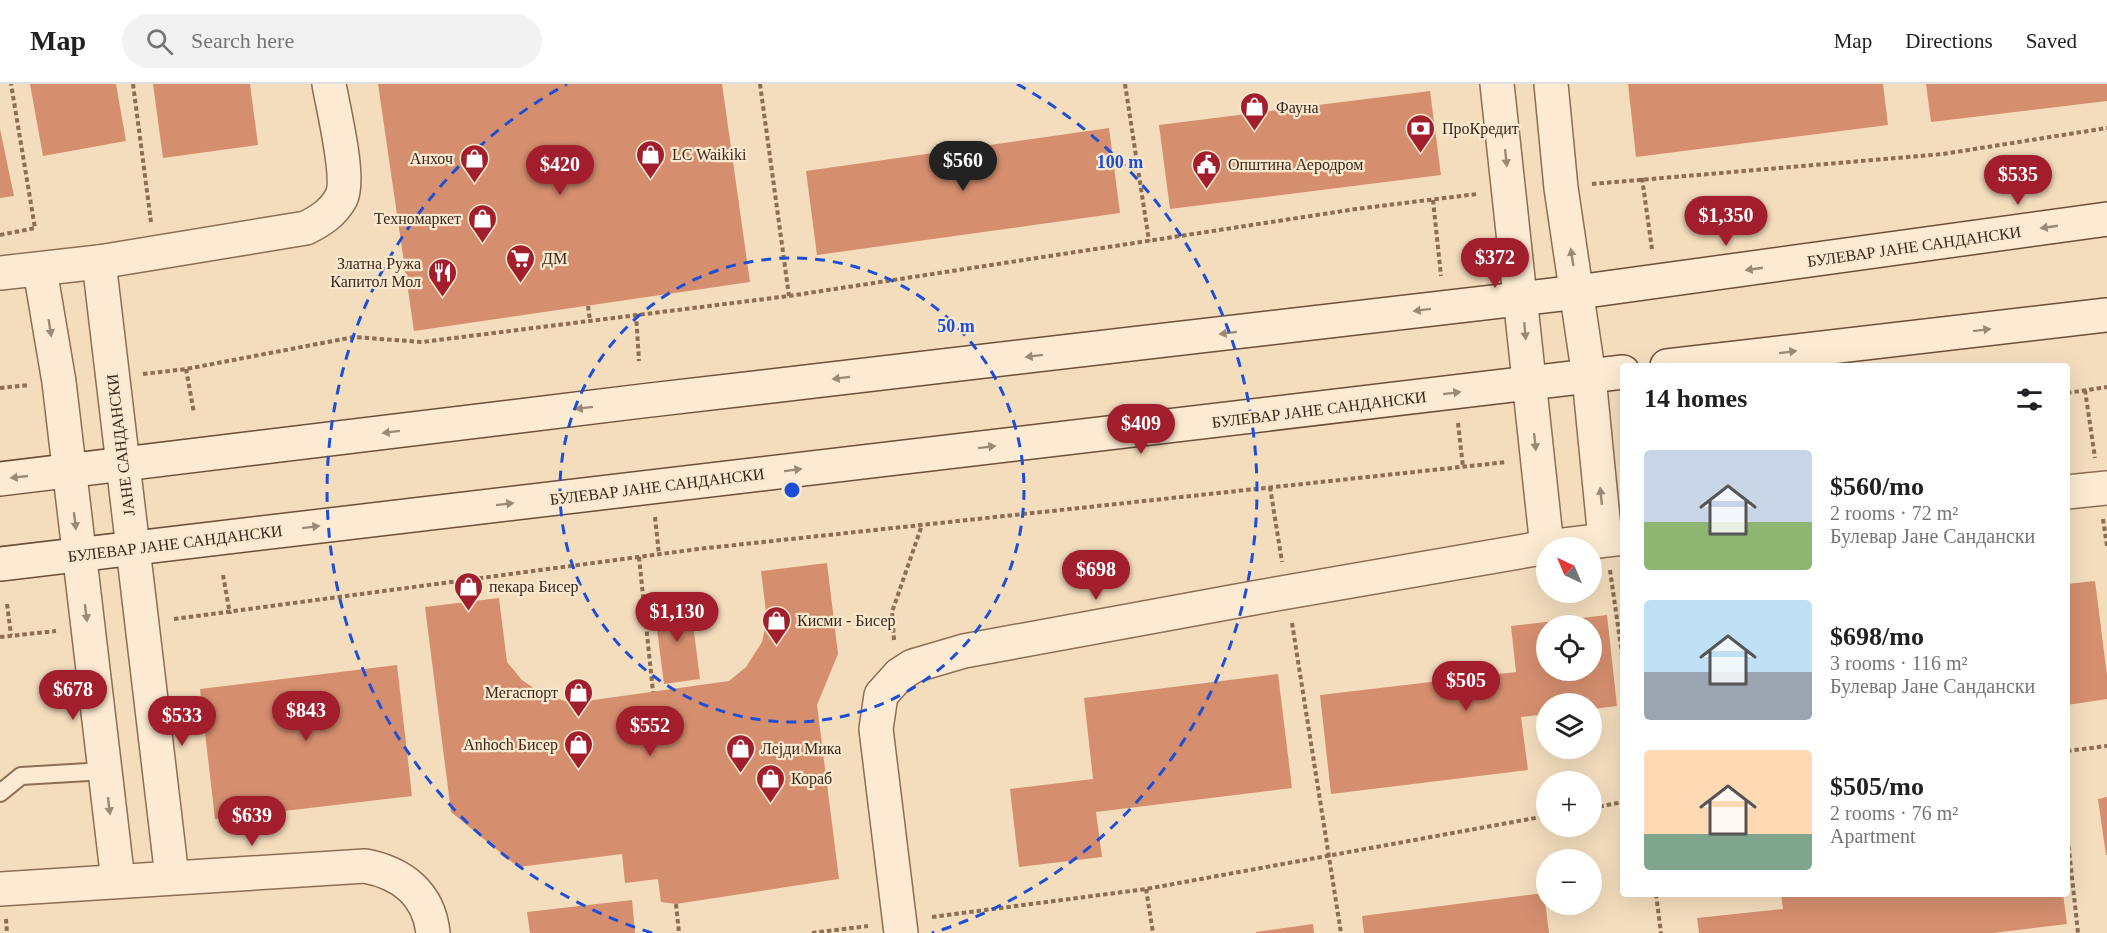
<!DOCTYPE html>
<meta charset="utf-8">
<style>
:root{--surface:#fff;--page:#f2f2f2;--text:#202124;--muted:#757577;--line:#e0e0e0;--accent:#a21e2c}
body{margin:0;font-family:Georgia,serif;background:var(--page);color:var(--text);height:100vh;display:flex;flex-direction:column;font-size:22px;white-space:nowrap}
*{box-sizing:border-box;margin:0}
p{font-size:20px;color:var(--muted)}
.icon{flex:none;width:33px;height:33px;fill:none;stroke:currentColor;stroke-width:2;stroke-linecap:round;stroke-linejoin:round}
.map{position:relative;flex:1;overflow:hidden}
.sheet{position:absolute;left:1620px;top:279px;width:450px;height:534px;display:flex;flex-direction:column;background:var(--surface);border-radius:6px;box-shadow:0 6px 24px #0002}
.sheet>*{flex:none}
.needle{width:39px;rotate:316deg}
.buttons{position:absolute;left:1536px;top:453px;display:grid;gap:12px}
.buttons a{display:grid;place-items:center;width:66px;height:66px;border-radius:50%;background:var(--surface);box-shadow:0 6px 24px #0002;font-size:30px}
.price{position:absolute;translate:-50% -51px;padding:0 14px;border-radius:21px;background:var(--accent);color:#fff;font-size:20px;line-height:39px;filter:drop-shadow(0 2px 3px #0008)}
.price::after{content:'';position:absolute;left:50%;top:36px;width:18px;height:14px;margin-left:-9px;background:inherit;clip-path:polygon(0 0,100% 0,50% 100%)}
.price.current{background:#222;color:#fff}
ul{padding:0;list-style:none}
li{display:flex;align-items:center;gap:18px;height:150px;padding:0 24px}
li span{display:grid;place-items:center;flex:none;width:168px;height:120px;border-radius:6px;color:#555}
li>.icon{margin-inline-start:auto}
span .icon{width:72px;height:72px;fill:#fffc;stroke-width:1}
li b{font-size:26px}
h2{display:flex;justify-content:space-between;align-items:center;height:72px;padding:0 24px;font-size:26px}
header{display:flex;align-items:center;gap:36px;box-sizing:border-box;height:84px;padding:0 30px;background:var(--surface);border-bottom:2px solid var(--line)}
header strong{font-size:28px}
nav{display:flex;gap:33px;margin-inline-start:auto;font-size:21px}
.search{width:420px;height:54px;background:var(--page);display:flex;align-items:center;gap:15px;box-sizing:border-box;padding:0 21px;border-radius:33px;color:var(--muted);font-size:22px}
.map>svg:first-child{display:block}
</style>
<header>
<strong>Map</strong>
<div class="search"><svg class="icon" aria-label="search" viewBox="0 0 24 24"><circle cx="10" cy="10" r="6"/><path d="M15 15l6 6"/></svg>Search here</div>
<nav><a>Map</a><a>Directions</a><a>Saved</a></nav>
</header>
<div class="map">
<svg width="2107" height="849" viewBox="0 0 2107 849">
<rect width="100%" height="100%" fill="#f3ddbd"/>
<g fill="#d58f6f" fill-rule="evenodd">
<polygon points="30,0 116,0 126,57 43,72"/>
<polygon points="153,0 250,0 258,61 163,74"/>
<polygon points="378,0 722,0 750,198 414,247"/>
<polygon points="1628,0 1883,0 1888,41 1636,73"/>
<polygon points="1926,0 2107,0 2107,17 1931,38"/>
<polygon points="1430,7 1441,91 1170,125 1159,41"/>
<polygon points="1109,44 1120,129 817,171 806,87"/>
<polygon points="0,45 14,112 0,114"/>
<polygon points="827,479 838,570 817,621 839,795 676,820 661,818 658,795 625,799 622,770 518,783 451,728 425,523 499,514 507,578 522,596 544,611 572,619 729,597 746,583 762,558 767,536 761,487"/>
<polygon points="2095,497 2107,591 2107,615 2067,621 2067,500"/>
<polygon points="690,517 700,595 664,600 654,522"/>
<path d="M 1607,531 L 1617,622 L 1592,625 L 1592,620 L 1546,620 L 1546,630 L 1521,633 L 1528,686 L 1331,710 L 1320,611 L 1516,588 L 1511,542 ZM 1546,542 L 1592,542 L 1592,586 L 1546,586 Z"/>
<polygon points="397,581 412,712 215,735 200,605"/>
<polygon points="1278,590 1292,704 1096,728 1102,773 1019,783 1010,705 1093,695 1084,614"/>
<polygon points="2107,713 2107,771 2106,771 2098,715"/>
<polygon points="1544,809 1549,849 1364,849 1362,832"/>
<polygon points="1781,810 2063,810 2067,840 1993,849 1699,849 1697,834 1783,825"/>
<polygon points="632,816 635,849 530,849 527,828"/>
<polygon points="1313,840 1314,849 1256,849 1256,848"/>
</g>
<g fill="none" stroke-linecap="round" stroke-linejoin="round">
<defs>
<polyline id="lane" points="0,709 21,692 105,687"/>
<g id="street">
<polyline points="1497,0 1547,463"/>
<polyline points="1551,0 1561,104 1589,293 1605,455"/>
<polyline points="99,178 172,793"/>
<polyline points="40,186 59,298 118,797"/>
<path d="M 0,189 L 99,178 L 306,144 C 320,137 333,129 341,114 C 351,95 333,24 329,0"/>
<polyline points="2067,408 2107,404"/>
<path d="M 0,805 L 365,782 C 402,789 429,810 433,849"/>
<polyline points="901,849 876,645 881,611 899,591 913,582 964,567 1259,513 1547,463 1623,454"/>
</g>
<g id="secondary">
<polyline points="1667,282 2107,231"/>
<polyline points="0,395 642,317 1578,208 2107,135"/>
<polyline points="0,480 1623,288"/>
</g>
</defs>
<use href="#lane" stroke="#8d6d54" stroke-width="20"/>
<use href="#street" stroke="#8d6d54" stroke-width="36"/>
<use href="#secondary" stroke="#6e4e38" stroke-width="36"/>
<g stroke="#8d6d54" stroke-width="4" stroke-dasharray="4.5 3" stroke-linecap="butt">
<polyline points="133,0 151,138"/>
<polyline points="760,0 789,212"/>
<polyline points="1125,0 1149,157"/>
<polyline points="1642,94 1652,165"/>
<polyline points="1592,100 1943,70 2107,44"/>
<polyline points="1433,116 1441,192"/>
<polyline points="0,151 35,144 11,0"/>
<polyline points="588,222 590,236"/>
<polyline points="636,230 639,277"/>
<polyline points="186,285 194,329"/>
<polyline points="143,290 186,285 354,253 422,258 789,212 1356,125 1477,110"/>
<polyline points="0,304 29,301"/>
<polyline points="2085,306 2095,374"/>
<polyline points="2067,309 2107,303"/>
<polyline points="1458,339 1463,383"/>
<polyline points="1270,403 1282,478"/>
<polyline points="655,433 659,471"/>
<polyline points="2103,435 2107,462"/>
<polyline points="639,473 653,608"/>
<polyline points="1610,486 1623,577"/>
<polyline points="223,491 230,530"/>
<polyline points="7,520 11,551"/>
<polyline points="174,535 698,465 1507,378"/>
<polyline points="1292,539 1341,849"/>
<polyline points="0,553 56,547"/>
<polyline points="894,556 892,528 922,441"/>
<polyline points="2067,667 2107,662"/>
<polyline points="1592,724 1623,718"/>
<polyline points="2067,747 2078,849"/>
<polyline points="1146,805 1153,849"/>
<polyline points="1656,810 1661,849"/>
<polyline points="676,820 679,849"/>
<polyline points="932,833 1146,805 1546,732"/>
<polyline points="6,835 7,849"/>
<polyline points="812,849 868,842"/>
</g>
<use href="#lane" stroke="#fcebd2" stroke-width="16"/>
<use href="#street" stroke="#fcebd2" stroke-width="33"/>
<use href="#secondary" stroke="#fcebd2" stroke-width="33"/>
</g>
<defs><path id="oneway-solid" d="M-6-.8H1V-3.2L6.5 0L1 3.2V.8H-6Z" transform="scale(1.5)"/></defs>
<g fill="#9b8976">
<use href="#oneway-solid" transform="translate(1506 74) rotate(84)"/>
<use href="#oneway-solid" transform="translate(2049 143) rotate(172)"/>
<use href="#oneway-solid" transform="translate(1572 173) rotate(-99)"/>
<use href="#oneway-solid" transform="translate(1754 185) rotate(172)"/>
<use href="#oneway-solid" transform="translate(1422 226) rotate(173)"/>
<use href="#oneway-solid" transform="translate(50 244) rotate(81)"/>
<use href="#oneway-solid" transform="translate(1982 246) rotate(-7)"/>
<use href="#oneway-solid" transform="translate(1525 247) rotate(85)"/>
<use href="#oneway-solid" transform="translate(1228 249) rotate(173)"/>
<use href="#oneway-solid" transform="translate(1788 268) rotate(-7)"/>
<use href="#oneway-solid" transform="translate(1034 272) rotate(173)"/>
<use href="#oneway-solid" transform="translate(841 294) rotate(173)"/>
<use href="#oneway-solid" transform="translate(1452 309) rotate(-7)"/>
<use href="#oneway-solid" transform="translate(584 324) rotate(173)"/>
<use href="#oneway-solid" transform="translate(391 348) rotate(173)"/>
<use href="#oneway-solid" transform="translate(1535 358) rotate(84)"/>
<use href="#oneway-solid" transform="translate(987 363) rotate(-7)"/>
<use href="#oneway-solid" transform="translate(793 386) rotate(-7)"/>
<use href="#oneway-solid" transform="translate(19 393) rotate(174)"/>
<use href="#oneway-solid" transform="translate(1601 412) rotate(-96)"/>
<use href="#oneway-solid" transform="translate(505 420) rotate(-7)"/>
<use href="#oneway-solid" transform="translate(75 437) rotate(83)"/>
<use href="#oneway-solid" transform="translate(311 443) rotate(-7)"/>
<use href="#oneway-solid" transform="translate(86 529) rotate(83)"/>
<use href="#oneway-solid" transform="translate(109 722) rotate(83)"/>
</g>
<g fill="none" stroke="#1d4ed8" stroke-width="3" stroke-dasharray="10 8">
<circle cx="792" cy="406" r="232"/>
<path d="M652 849A464 464 0 0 1 567 0M1017 0A464 464 0 0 1 932 849"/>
</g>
<defs>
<symbol id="shop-pin" viewBox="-11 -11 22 30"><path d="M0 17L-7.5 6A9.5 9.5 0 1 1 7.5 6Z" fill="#a21e2c" stroke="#f9e8ce"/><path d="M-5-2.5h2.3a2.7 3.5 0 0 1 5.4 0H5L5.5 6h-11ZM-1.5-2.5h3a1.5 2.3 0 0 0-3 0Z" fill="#fff"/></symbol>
<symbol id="bank-pin" viewBox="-11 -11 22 30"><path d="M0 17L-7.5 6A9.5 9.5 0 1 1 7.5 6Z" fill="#a21e2c" stroke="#f9e8ce"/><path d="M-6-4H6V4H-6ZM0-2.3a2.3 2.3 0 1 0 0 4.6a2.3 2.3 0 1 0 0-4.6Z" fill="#fff"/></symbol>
<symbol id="civic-pin" viewBox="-11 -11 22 30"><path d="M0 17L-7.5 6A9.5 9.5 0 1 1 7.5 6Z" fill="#a21e2c" stroke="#f9e8ce"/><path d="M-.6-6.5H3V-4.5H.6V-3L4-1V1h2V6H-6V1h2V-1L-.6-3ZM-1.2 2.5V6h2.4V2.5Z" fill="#fff"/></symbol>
<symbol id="supermarket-pin" viewBox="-11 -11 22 30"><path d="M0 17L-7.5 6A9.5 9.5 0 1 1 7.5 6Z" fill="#a21e2c" stroke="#f9e8ce"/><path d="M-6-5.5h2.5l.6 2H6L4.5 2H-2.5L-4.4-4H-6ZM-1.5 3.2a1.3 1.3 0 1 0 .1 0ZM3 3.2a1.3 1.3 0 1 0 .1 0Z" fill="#fff"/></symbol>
<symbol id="restaurant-pin" viewBox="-11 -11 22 30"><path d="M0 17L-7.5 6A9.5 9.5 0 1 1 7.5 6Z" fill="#a21e2c" stroke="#f9e8ce"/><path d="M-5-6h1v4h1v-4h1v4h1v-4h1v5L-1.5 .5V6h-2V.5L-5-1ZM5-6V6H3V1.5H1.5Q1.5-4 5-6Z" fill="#fff"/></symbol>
</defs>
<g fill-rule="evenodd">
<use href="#shop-pin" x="1238" y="6" width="33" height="45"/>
<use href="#bank-pin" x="1404" y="28" width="33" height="45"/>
<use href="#shop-pin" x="634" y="54" width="33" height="45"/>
<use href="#shop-pin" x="458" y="58" width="33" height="45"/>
<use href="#civic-pin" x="1190" y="64" width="33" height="45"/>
<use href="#shop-pin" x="466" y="118" width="33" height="45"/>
<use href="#supermarket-pin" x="504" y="158" width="33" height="45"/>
<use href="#restaurant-pin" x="426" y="172" width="33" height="45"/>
<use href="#shop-pin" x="452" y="486" width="33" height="45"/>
<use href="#shop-pin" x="760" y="520" width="33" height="45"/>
<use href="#shop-pin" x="562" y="592" width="33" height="45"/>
<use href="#shop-pin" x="562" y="644" width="33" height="45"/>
<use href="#shop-pin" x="724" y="648" width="33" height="45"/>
<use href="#shop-pin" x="754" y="678" width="33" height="45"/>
</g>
<g text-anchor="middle" stroke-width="4.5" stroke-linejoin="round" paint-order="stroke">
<g font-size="16" fill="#3a271b" stroke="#f9e8ce" text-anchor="start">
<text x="1276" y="29">Фауна</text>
<text x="1442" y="50">ПроКредит</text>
<text x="672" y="76">LC Waikiki</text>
<text x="453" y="80" text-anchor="end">Анхоч</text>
<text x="1228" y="86">Општина Аеродром</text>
<text x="461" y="140" text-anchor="end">Техномаркет</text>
<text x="542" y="180">ДМ</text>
<text x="421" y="185" text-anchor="end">Златна Ружа<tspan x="421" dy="18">Капитол Мол</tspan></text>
<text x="489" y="508">пекара Бисер</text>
<text x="797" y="542">Кисми - Бисер</text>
<text x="558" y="614" text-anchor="end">Мегаспорт</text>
<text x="558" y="666" text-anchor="end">Anhoch Бисер</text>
<text x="761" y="670">Лејди Мика</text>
<text x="791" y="700">Кораб</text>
</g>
<g font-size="16" fill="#3a271b" stroke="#f9e8ce">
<text transform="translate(1914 162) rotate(-8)" y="6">БУЛЕВАР ЈАНЕ САНДАНСКИ</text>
<text transform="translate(1319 325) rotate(-7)" y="6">БУЛЕВАР ЈАНЕ САНДАНСКИ</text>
<text transform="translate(120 361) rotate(-97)" y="6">ЈАНЕ САНДАНСКИ</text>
<text transform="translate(657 402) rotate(-7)" y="6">БУЛЕВАР ЈАНЕ САНДАНСКИ</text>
<text transform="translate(175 459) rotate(-7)" y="6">БУЛЕВАР ЈАНЕ САНДАНСКИ</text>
</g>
</g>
<circle cx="792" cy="406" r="9" fill="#1d4ed8" stroke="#f9e8ce" stroke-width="3"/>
<g font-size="18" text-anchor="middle" font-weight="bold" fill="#1d4ed8" stroke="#f9e8ce" stroke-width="4.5" stroke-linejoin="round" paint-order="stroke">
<text x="1120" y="84">100 m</text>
<text x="956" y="248">50 m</text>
</g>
</svg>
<div class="buttons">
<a><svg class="needle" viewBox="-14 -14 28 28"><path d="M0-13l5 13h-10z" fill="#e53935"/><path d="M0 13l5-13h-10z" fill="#757577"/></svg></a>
<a><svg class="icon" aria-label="locate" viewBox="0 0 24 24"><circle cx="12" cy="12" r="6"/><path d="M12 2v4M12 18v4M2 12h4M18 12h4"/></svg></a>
<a><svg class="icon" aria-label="layers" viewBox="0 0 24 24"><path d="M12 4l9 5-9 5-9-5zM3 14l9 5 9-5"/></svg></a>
<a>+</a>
<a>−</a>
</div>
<b class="price current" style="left:963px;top:108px">$560</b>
<b class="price" style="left:560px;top:112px">$420</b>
<b class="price" style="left:2018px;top:122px">$535</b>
<b class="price" style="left:1726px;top:163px">$1,350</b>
<b class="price" style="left:1495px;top:205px">$372</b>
<b class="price" style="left:1141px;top:371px">$409</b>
<b class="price" style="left:1096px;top:517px">$698</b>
<b class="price" style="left:677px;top:559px">$1,130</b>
<b class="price" style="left:1466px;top:628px">$505</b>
<b class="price" style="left:73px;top:637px">$678</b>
<b class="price" style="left:306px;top:658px">$843</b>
<b class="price" style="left:182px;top:663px">$533</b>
<b class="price" style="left:650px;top:673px">$552</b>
<b class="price" style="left:252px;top:763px">$639</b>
<section class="sheet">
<h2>14 homes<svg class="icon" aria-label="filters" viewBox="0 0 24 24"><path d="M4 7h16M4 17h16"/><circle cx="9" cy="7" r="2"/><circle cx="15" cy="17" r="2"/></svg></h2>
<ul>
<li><span style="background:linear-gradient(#c9d6e8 60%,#8fb573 0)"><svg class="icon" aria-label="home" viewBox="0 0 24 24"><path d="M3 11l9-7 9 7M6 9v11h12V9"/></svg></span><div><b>$560/mo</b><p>2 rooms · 72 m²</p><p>Булевар Јане Сандански</p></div></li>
<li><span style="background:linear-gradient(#bfe0f5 60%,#9aa5b1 0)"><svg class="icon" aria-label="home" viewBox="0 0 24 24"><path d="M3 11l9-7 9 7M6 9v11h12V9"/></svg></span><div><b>$698/mo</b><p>3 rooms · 116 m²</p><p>Булевар Јане Сандански</p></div></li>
<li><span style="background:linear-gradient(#ffd9b3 70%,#7fa58c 0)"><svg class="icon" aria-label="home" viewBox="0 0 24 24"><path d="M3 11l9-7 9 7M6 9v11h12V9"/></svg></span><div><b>$505/mo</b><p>2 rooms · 76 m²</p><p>Apartment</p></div></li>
</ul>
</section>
</div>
